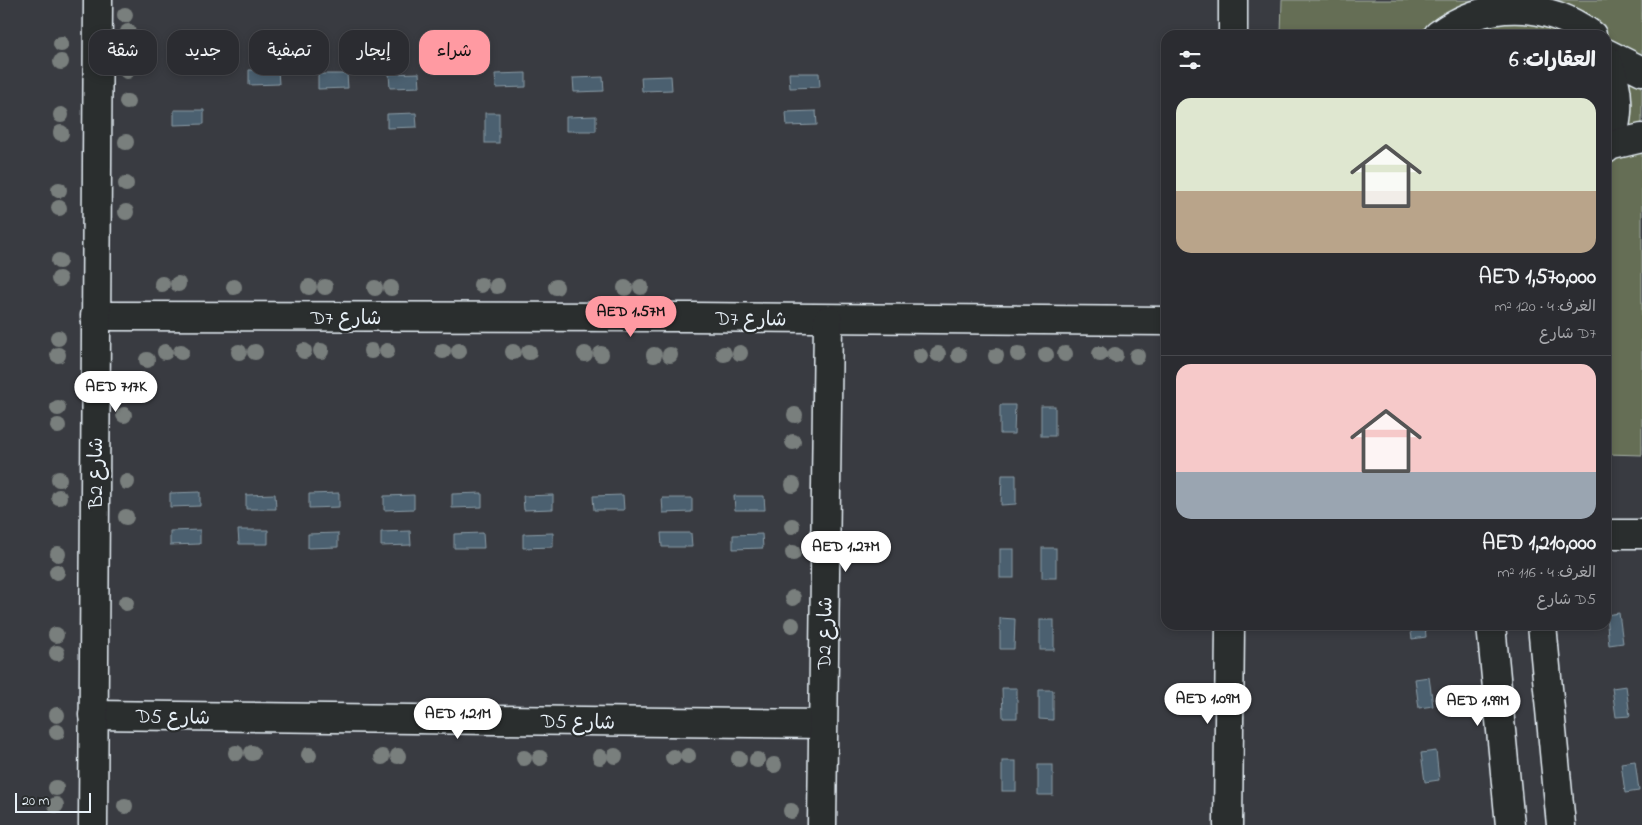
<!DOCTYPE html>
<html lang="ar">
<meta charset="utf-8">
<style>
:root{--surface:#2b2c31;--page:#37383d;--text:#f1f3f6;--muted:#a6a7ab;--line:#47484d;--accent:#ff9aa2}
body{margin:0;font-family:"Indie Flower","Playpen Sans Arabic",sans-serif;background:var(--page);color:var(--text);direction:rtl;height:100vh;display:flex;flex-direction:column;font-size:19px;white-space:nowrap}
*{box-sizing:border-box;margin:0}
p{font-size:16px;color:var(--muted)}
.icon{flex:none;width:28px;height:28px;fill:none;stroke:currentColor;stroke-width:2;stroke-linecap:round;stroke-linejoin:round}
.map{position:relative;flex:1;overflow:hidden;direction:ltr}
.side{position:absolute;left:1161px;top:30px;width:450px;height:600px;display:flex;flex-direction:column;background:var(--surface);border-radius:15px;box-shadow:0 2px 8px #0003,0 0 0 1px var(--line);direction:rtl}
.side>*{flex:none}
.hud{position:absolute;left:15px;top:30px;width:475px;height:45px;direction:rtl;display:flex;gap:10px}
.scale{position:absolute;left:15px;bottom:12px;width:76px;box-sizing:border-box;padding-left:5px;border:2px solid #e8f1f8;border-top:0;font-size:14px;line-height:18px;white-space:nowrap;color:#e8f1f8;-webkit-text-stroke:4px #2a2d2e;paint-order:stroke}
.price{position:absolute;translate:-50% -42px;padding:0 11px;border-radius:18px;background:#fff;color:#222;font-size:16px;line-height:32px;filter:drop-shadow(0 1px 2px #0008)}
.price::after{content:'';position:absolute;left:50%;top:30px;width:15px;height:11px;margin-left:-8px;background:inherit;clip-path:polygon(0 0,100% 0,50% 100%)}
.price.active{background:var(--accent);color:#111}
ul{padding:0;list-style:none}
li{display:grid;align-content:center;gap:10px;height:265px;padding:0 15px}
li+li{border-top:1px solid var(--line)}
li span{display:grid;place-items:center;height:155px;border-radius:15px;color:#555}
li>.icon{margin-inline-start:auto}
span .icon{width:90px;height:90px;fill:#fffc;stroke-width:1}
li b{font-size:21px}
h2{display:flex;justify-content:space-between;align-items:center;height:60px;padding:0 15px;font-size:21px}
.tag{padding:0 18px;border-radius:15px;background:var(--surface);box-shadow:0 2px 8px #0003,0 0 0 1px var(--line);font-size:18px;line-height:45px}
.tag.active{background:var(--accent);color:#111}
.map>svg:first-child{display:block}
</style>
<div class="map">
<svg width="1642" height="825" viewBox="0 0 1642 825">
<rect width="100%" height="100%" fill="#393b41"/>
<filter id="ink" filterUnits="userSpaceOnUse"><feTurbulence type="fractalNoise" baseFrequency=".02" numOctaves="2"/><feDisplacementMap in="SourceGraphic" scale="10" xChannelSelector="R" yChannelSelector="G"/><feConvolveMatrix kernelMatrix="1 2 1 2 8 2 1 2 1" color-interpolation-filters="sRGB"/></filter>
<g filter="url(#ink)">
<polygon fill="#656e54" stroke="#a6b0a6" points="1282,0 1642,0 1642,455 1606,454 1606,35 1281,35"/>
<g fill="#4b616f" stroke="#8a9ba6">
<polygon points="249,70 278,70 279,84 249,85"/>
<polygon points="419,73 420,87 390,88 389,74"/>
<polygon points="526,73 526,87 496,88 495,74"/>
<polygon points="789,73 819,73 820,87 790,88"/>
<polygon points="318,74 347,74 348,88 318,89"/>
<polygon points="671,76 672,90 642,91 641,77"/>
<polygon points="603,77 604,91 574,92 573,78"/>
<polygon points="174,110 204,110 204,124 174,125"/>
<polygon points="816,111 817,125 787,126 786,112"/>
<polygon points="416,113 417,127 387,128 387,114"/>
<rect x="485" y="113" width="14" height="30"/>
<polygon points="596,116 596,131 566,131 566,117"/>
<polygon points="1000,405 1015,405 1014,434 1000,434"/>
<rect x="1041" y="406" width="14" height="30"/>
<polygon points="1002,475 1016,475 1016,504 1001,505"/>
<polygon points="200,492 200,506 170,507 170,493"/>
<polygon points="339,493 339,507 309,508 309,494"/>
<polygon points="482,493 482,507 452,508 452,494"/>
<polygon points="275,494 276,509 246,509 246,495"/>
<polygon points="414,495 414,509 384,510 384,496"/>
<polygon points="553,495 553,509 524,510 523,496"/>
<polygon points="623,495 624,510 594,510 593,496"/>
<polygon points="734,496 764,496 765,510 735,510"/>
<polygon points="662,498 692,498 692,512 663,513"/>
<polygon points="200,530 200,544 170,545 170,531"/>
<polygon points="238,530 268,530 268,544 239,544"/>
<polygon points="410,531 411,545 381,546 381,532"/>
<polygon points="338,533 338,547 308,548 308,534"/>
<polygon points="483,533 484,548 454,548 454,534"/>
<polygon points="553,533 553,547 523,548 523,534"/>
<polygon points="661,533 691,533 692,547 662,547"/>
<polygon points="762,534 763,548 733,549 733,535"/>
<rect x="1042" y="548" width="14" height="30"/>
<rect x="1000" y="549" width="14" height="29"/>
<polygon points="1619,613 1623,643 1609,645 1606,615"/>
<polygon points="1000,618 1015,619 1014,649 1000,649"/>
<rect x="1040" y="620" width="14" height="30"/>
<polygon points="1410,625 1425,625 1426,637 1412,639"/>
<polygon points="1429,677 1433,706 1419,708 1415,679"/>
<polygon points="1626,686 1630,716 1616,717 1612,688"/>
<polygon points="1002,688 1017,688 1017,718 1003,718"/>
<polygon points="1039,690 1053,690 1053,720 1039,719"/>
<polygon points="1436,751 1439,780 1425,782 1421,753"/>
<rect x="1002" y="761" width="14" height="30"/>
<polygon points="1635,761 1639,791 1625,793 1621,763"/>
<rect x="1038" y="765" width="15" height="30"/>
</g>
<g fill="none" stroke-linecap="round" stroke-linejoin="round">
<defs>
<g id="minor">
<polyline points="1233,35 1233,0"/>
<path d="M 1438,35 C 1484,0 1545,0 1592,35"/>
<polyline points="1606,53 1642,71"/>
<path d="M 1606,58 C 1620,86 1622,121 1606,149"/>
<polyline points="1608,146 1642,138"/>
<polyline points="95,316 690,317 1166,321"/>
<polyline points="1606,534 1642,534"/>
<polyline points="1491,625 1510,825"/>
<polyline points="1542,625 1561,825"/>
<polyline points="93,715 823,724"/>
<polyline points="93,825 98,0"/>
<polyline points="822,825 828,320"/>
<polyline points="1228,825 1230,625"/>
</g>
</defs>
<use href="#minor" stroke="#e8f1f8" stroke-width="31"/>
<use href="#minor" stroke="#2a2d2e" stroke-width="28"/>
</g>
<g fill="#797f7d">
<circle cx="125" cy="15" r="8"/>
<circle cx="128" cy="32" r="8"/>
<circle cx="61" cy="44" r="8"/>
<circle cx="61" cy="62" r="8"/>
<circle cx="127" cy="71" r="8"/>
<circle cx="127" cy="102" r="8"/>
<circle cx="61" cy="115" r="8"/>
<circle cx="61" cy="133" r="8"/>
<circle cx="126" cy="142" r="8"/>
<circle cx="126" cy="184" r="8"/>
<circle cx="59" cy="190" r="8"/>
<circle cx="59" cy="208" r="8"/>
<circle cx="126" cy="212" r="8"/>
<circle cx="59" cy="261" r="8"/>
<circle cx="59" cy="279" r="8"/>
<circle cx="162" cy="284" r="8"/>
<circle cx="178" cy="284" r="8"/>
<circle cx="481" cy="285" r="8"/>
<circle cx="497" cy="286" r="8"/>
<circle cx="234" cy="287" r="8"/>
<circle cx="309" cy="287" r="8"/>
<circle cx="325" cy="287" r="8"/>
<circle cx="556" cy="287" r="8"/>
<circle cx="641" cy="287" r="8"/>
<circle cx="375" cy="288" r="8"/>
<circle cx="391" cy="288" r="8"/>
<circle cx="625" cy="288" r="8"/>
<circle cx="58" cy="338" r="8"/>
<circle cx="304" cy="351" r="8"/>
<circle cx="321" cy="351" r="8"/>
<circle cx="371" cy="351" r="8"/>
<circle cx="387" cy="351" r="8"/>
<circle cx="443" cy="351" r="8"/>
<circle cx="459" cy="351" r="8"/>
<circle cx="165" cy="352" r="8"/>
<circle cx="181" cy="352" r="8"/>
<circle cx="239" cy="352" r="8"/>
<circle cx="255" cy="352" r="8"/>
<circle cx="513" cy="352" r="8"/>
<circle cx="529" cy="352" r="8"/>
<circle cx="740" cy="353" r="8"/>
<circle cx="585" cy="354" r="8"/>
<circle cx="601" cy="354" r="8"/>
<circle cx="724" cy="354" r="8"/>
<circle cx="938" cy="354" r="8"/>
<circle cx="1018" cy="354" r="8"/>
<circle cx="1065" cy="354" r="8"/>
<circle cx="1100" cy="354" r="8"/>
<circle cx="58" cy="355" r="8"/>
<circle cx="654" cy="355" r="8"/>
<circle cx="670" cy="355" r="8"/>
<circle cx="959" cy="355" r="8"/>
<circle cx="1046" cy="355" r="8"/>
<circle cx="1115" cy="355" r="8"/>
<circle cx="920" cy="356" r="8"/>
<circle cx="996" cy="356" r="8"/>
<circle cx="1137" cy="356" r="8"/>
<circle cx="147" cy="360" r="8"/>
<circle cx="123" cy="395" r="8"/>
<circle cx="58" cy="408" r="8"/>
<circle cx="124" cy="415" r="8"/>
<circle cx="795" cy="415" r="8"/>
<circle cx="58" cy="426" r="8"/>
<circle cx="793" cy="442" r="8"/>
<circle cx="59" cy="479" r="8"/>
<circle cx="127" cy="482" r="8"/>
<circle cx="793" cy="485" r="8"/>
<circle cx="59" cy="497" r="8"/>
<circle cx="126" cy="517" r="8"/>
<circle cx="792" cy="526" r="8"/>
<circle cx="793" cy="553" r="8"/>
<circle cx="58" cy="554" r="8"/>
<circle cx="57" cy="572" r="8"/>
<circle cx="793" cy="598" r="8"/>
<circle cx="126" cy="603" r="8"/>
<circle cx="792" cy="625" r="8"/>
<circle cx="56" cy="635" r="8"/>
<circle cx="57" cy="653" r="8"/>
<circle cx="57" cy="715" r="8"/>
<circle cx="57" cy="732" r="8"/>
<circle cx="236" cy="753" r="8"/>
<circle cx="252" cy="753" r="8"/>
<circle cx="309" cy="755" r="8"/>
<circle cx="398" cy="756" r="8"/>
<circle cx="615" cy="756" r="8"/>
<circle cx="688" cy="756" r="8"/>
<circle cx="382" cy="757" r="8"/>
<circle cx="600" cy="757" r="8"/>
<circle cx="673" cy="757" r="8"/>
<circle cx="524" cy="758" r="8"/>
<circle cx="540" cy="758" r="8"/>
<circle cx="739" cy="759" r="8"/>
<circle cx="757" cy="760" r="8"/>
<circle cx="774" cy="765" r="8"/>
<circle cx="56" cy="788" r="8"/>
<circle cx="56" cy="805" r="8"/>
<circle cx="125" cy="806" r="8"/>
<circle cx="791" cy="811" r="8"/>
</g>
</g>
<g text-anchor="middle" stroke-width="4.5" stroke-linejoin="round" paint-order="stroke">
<g font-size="20" fill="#e8f1f8" stroke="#2a2d2e">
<text x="346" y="324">D7 شارع</text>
<text transform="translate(751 318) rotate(1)" y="7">D7 شارع</text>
<text transform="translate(95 473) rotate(-90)" y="7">B2 شارع</text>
<text transform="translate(824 633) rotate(-89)" y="7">D2 شارع</text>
<text transform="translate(173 716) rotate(1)" y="7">D5 شارع</text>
<text transform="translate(578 721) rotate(1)" y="7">D5 شارع</text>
</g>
</g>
</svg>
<div class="scale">20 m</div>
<b class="price active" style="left:631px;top:338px">AED 1.57M</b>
<b class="price" style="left:116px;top:413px">AED 717K</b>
<b class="price" style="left:846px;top:573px">AED 1.27M</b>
<b class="price" style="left:1208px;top:725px">AED 1.09M</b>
<b class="price" style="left:1478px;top:727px">AED 1.99M</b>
<b class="price" style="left:458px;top:740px">AED 1.21M</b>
<div class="hud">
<a class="tag active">شراء</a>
<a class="tag">إيجار</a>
<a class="tag">تصفية</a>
<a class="tag">جديد</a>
<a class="tag">شقة</a>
</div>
<section class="side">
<h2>العقارات: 6<svg class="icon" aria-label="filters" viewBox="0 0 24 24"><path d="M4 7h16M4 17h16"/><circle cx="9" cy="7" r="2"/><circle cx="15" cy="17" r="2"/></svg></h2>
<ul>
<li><span style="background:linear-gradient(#dfe7d0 60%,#b9a48a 0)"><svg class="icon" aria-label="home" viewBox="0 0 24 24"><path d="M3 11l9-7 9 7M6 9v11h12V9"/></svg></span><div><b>AED 1,570,000</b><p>الغرف: 4 · 120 m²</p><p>D7 شارع</p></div></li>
<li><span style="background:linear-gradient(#f6c9c9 70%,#9aa5b1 0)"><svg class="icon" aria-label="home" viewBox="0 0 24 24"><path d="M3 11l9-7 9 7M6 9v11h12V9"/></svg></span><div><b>AED 1,210,000</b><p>الغرف: 4 · 116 m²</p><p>D5 شارع</p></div></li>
</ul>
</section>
</div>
